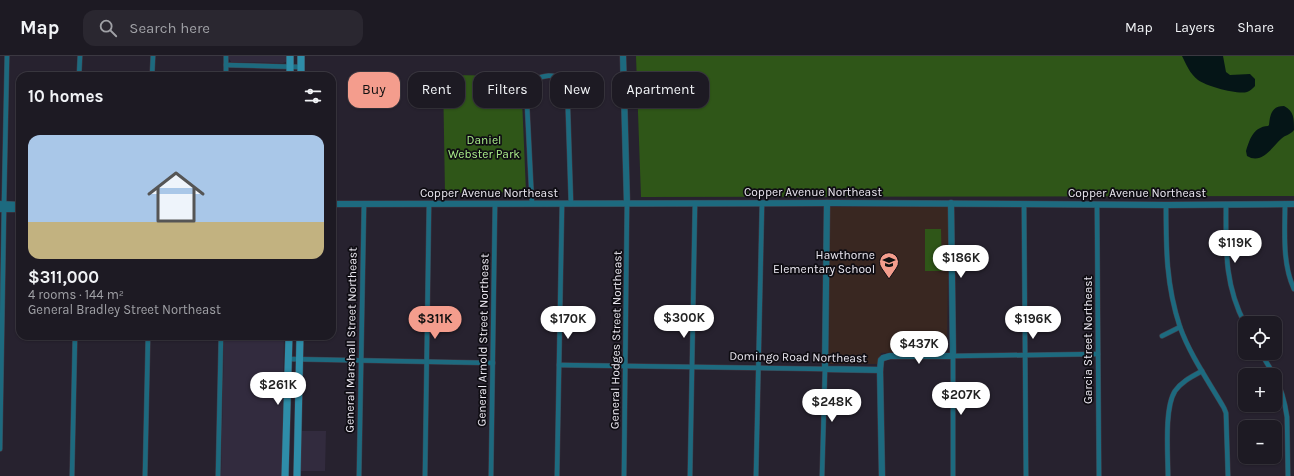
<!DOCTYPE html>
<meta charset="utf-8">
<style>
:root{--surface:#1d1a23;--page:#2a2730;--text:#f1f3f6;--muted:#a0a1a6;--line:#3b3841;--accent:#f49d8d}
body{margin:0;font-family:Karla,sans-serif;background:var(--page);color:var(--text);height:100vh;display:flex;flex-direction:column;font-size:15px;white-space:nowrap}
*{box-sizing:border-box;margin:0}
p{font-size:13px;color:var(--muted)}
.icon{flex:none;width:22px;height:22px;fill:none;stroke:currentColor;stroke-width:2;stroke-linecap:round;stroke-linejoin:round}
.map{position:relative;flex:1;overflow:hidden}
.details{position:absolute;left:16px;top:16px;width:320px;height:268px;display:flex;flex-direction:column;background:var(--surface);border-radius:12px;box-shadow:0 1px 3px #0004,0 0 0 1px var(--line)}
.details>*{flex:none}
.hud{position:absolute;left:348px;top:16px;width:380px;height:36px;display:flex;gap:8px}
.tools{position:absolute;left:1238px;top:260px;display:grid;gap:8px}
.tools a{display:grid;place-items:center;width:44px;height:44px;border-radius:8px;background:var(--surface);box-shadow:0 1px 3px #0004,0 0 0 1px var(--line);font-size:20px}
.price{position:absolute;translate:-50% -34px;padding:0 9px;border-radius:14px;background:#fff;color:#222;font-size:13px;line-height:26px;filter:drop-shadow(0 1px 2px #0008)}
.price::after{content:'';position:absolute;left:50%;top:24px;width:12px;height:9px;margin-left:-6px;background:inherit;clip-path:polygon(0 0,100% 0,50% 100%)}
.price.on{background:var(--accent);color:#111}
ul{padding:0;list-style:none}
li{display:grid;align-content:center;gap:8px;height:212px;padding:0 12px}
li span{display:grid;place-items:center;height:124px;border-radius:12px;color:#555}
li>.icon{margin-inline-start:auto}
span .icon{width:72px;height:72px;fill:#fffc;stroke-width:1}
li b{font-size:17px}
h2{display:flex;justify-content:space-between;align-items:center;height:48px;padding:0 12px;font-size:17px}
.chip{padding:0 14px;border-radius:12px;background:var(--surface);box-shadow:0 1px 3px #0004,0 0 0 1px var(--line);font-size:14px;line-height:36px}
.chip.on{background:var(--accent);color:#111}
header{display:flex;align-items:center;gap:24px;box-sizing:border-box;height:56px;padding:0 20px;background:var(--surface);border-bottom:1px solid var(--line)}
header strong{font-size:19px}
nav{display:flex;gap:22px;margin-inline-start:auto;font-size:14px}
.search{width:280px;height:36px;background:var(--page);display:flex;align-items:center;gap:10px;box-sizing:border-box;padding:0 14px;border-radius:12px;color:var(--muted);font-size:15px}
.map>svg:first-child{display:block}
</style>
<header>
<strong>Map</strong>
<div class="search"><svg class="icon" aria-label="search" viewBox="0 0 24 24"><circle cx="10" cy="10" r="6"/><path d="M15 15l6 6"/></svg>Search here</div>
<nav><a>Map</a><a>Layers</a><a>Share</a></nav>
</header>
<div class="map">
<svg width="1294" height="420" viewBox="0 0 1294 420">
<rect width="100%" height="100%" fill="#27222f"/>
<g fill="#322b3e">
<polygon points="229,0 286,0 286,6 283,7 231,6 229,3"/>
<polygon points="224,280 284,280 282,420 221,420"/>
<polygon points="300,375 326,375 325,415 300,415"/>
</g>
<polygon fill="#392721" points="830,151 949,151 947,295 881,297 877,308 828,308"/>
<g fill="#2f5618">
<polygon points="636,0 1294,0 1294,140 641,141"/>
<polygon points="443,19 521,20 526,136 445,137"/>
<polygon points="925,173 941,173 942,215 925,215"/>
</g>
<g fill="#051517">
<path d="M 1182,0 L 1223,0 L 1226,16 L 1230,19 L 1250,18 L 1255,23 L 1255,30 C 1253,32 1250,35 1247,36 C 1238,39 1206,30 1198,24 C 1190,18 1186,8 1182,0 Z"/>
<path d="M 1284,50 C 1294,55 1294,62 1294,74 C 1290,79 1285,79 1281,83 C 1272,91 1262,109 1247,100 L 1246,95 C 1250,83 1253,71 1268,70 L 1269,69 C 1270,58 1272,50 1284,50 Z"/>
</g>
<g fill="none" stroke-linecap="round" stroke-linejoin="round">
<defs>
<g id="minor">
<polyline points="226,9 301,11"/>
<polyline points="79,20 80,0"/>
<polyline points="152,20 153,0"/>
<polyline points="226,20 226,0"/>
<polyline points="4,148 7,0"/>
<path d="M 532,148 L 527,48 L 529,25 C 545,19 552,17 567,25 L 571,148"/>
<polyline points="1024,148 1026,420"/>
<path d="M 1285,148 C 1285,176 1282,207 1294,233"/>
<polyline points="1097,149 1099,420"/>
<path d="M 1166,149 C 1166,192 1166,229 1180,271 C 1190,299 1209,326 1224,352 L 1226,357 L 1228,420"/>
<path d="M 1226,149 C 1226,192 1224,228 1245,268"/>
<polyline points="1162,280 1180,271"/>
<polyline points="1261,297 1274,319"/>
<polyline points="288,303 493,307"/>
<polyline points="559,309 825,313 822,420"/>
<path d="M 1275,321 C 1282,334 1285,347 1287,361 L 1288,420"/>
<polyline points="0,393 4,153"/>
<polyline points="72,420 75,280"/>
<polyline points="145,420 148,280"/>
<polyline points="218,420 221,280"/>
<polyline points="359,420 364,148"/>
<polyline points="425,420 429,148"/>
<polyline points="491,420 495,148"/>
<polyline points="557,420 562,148"/>
<polyline points="624,420 627,148"/>
<polyline points="690,420 695,147"/>
<polyline points="756,420 762,147"/>
<polyline points="953,420 953,300 1098,298"/>
<path d="M 1168,420 C 1168,399 1164,352 1175,335 C 1182,325 1193,320 1202,315"/>
</g>
<g id="tertiary">
<polyline points="623,0 627,148"/>
<polyline points="827,147 825,313 880,314"/>
<polyline points="0,148 20,149"/>
<polyline points="332,148 833,147 1166,149 1294,148"/>
<polyline points="0,153 20,153"/>
<polyline points="882,420 880,314 881,304 883,302 890,300 953,300 951,147"/>
</g>
<g id="secondary">
<polyline points="290,0 290,20"/>
<polyline points="301,0 301,20"/>
<polyline points="285,420 289,280"/>
<polyline points="297,420 300,280"/>
</g>
</defs>
<use href="#minor" stroke="#423e4a" stroke-width="5.5"/>
<use href="#tertiary" stroke="#423e4a" stroke-width="7"/>
<use href="#secondary" stroke="#423e4a" stroke-width="8"/>
<use href="#minor" stroke="#1d6a7f" stroke-width="4.5"/>
<use href="#tertiary" stroke="#1d6a7f" stroke-width="6"/>
<use href="#secondary" stroke="#2e8da9" stroke-width="7"/>
</g>
<defs>
<symbol id="school-pin" viewBox="-11 -11 22 30"><path d="M0 17L-7.5 6A9.5 9.5 0 1 1 7.5 6Z" fill="#f49d8d" stroke="#0f0d13"/><path d="M0-5L7-2L0 1L-7-2ZM-4 1L0 2.5L4 1V4Q0 6-4 4Z" fill="#111"/></symbol>
</defs>
<g fill-rule="evenodd">
<use href="#school-pin" x="878" y="195" width="22" height="30"/>
</g>
<g text-anchor="middle" stroke-width="3.5" stroke-linejoin="round" paint-order="stroke">
<g font-size="12" fill="#a9ec89" stroke="#0f0d13">
<text x="484" y="88">Daniel<tspan x="484" dy="14">Webster Park</tspan></text>
</g>
<g font-size="12" fill="#ebe8f1" stroke="#0f0d13">
<text x="813" y="140">Copper Avenue Northeast</text>
<text x="489" y="141">Copper Avenue Northeast</text>
<text x="1137" y="141">Copper Avenue Northeast</text>
<text transform="translate(351 284) rotate(-89)" y="4">General Marshall Street Northeast</text>
<text transform="translate(483 284) rotate(-89)" y="4">General Arnold Street Northeast</text>
<text transform="translate(616 284) rotate(-89)" y="4">General Hodges Street Northeast</text>
<text transform="translate(1088 284) rotate(-90)" y="4">Garcia Street Northeast</text>
<text transform="translate(798 301) rotate(1)" y="4">Domingo Road Northeast</text>
</g>
<g font-size="12" fill="#ebe8f1" stroke="#0f0d13" text-anchor="end">
<text x="875" y="203">Hawthorne<tspan x="875" dy="14">Elementary School</tspan></text>
</g>
</g>
</svg>
<div class="tools">
<a><svg class="icon" aria-label="locate" viewBox="0 0 24 24"><circle cx="12" cy="12" r="6"/><path d="M12 2v4M12 18v4M2 12h4M18 12h4"/></svg></a>
<a>+</a>
<a>−</a>
</div>
<b class="price" style="left:1235px;top:208px">$119K</b>
<b class="price" style="left:961px;top:223px">$186K</b>
<b class="price" style="left:684px;top:283px">$300K</b>
<b class="price on" style="left:435px;top:284px">$311K</b>
<b class="price" style="left:568px;top:284px">$170K</b>
<b class="price" style="left:1033px;top:284px">$196K</b>
<b class="price" style="left:919px;top:309px">$437K</b>
<b class="price" style="left:278px;top:350px">$261K</b>
<b class="price" style="left:961px;top:360px">$207K</b>
<b class="price" style="left:832px;top:367px">$248K</b>
<div class="hud">
<a class="chip on">Buy</a>
<a class="chip">Rent</a>
<a class="chip">Filters</a>
<a class="chip">New</a>
<a class="chip">Apartment</a>
</div>
<section class="details">
<h2>10 homes<svg class="icon" aria-label="filters" viewBox="0 0 24 24"><path d="M4 7h16M4 17h16"/><circle cx="9" cy="7" r="2"/><circle cx="15" cy="17" r="2"/></svg></h2>
<ul>
<li><span style="background:linear-gradient(#a9c7e8 70%,#c2b280 0)"><svg class="icon" aria-label="home" viewBox="0 0 24 24"><path d="M3 11l9-7 9 7M6 9v11h12V9"/></svg></span><div><b>$311,000</b><p>4 rooms · 144 m²</p><p>General Bradley Street Northeast</p></div></li>
</ul>
</section>
</div>
